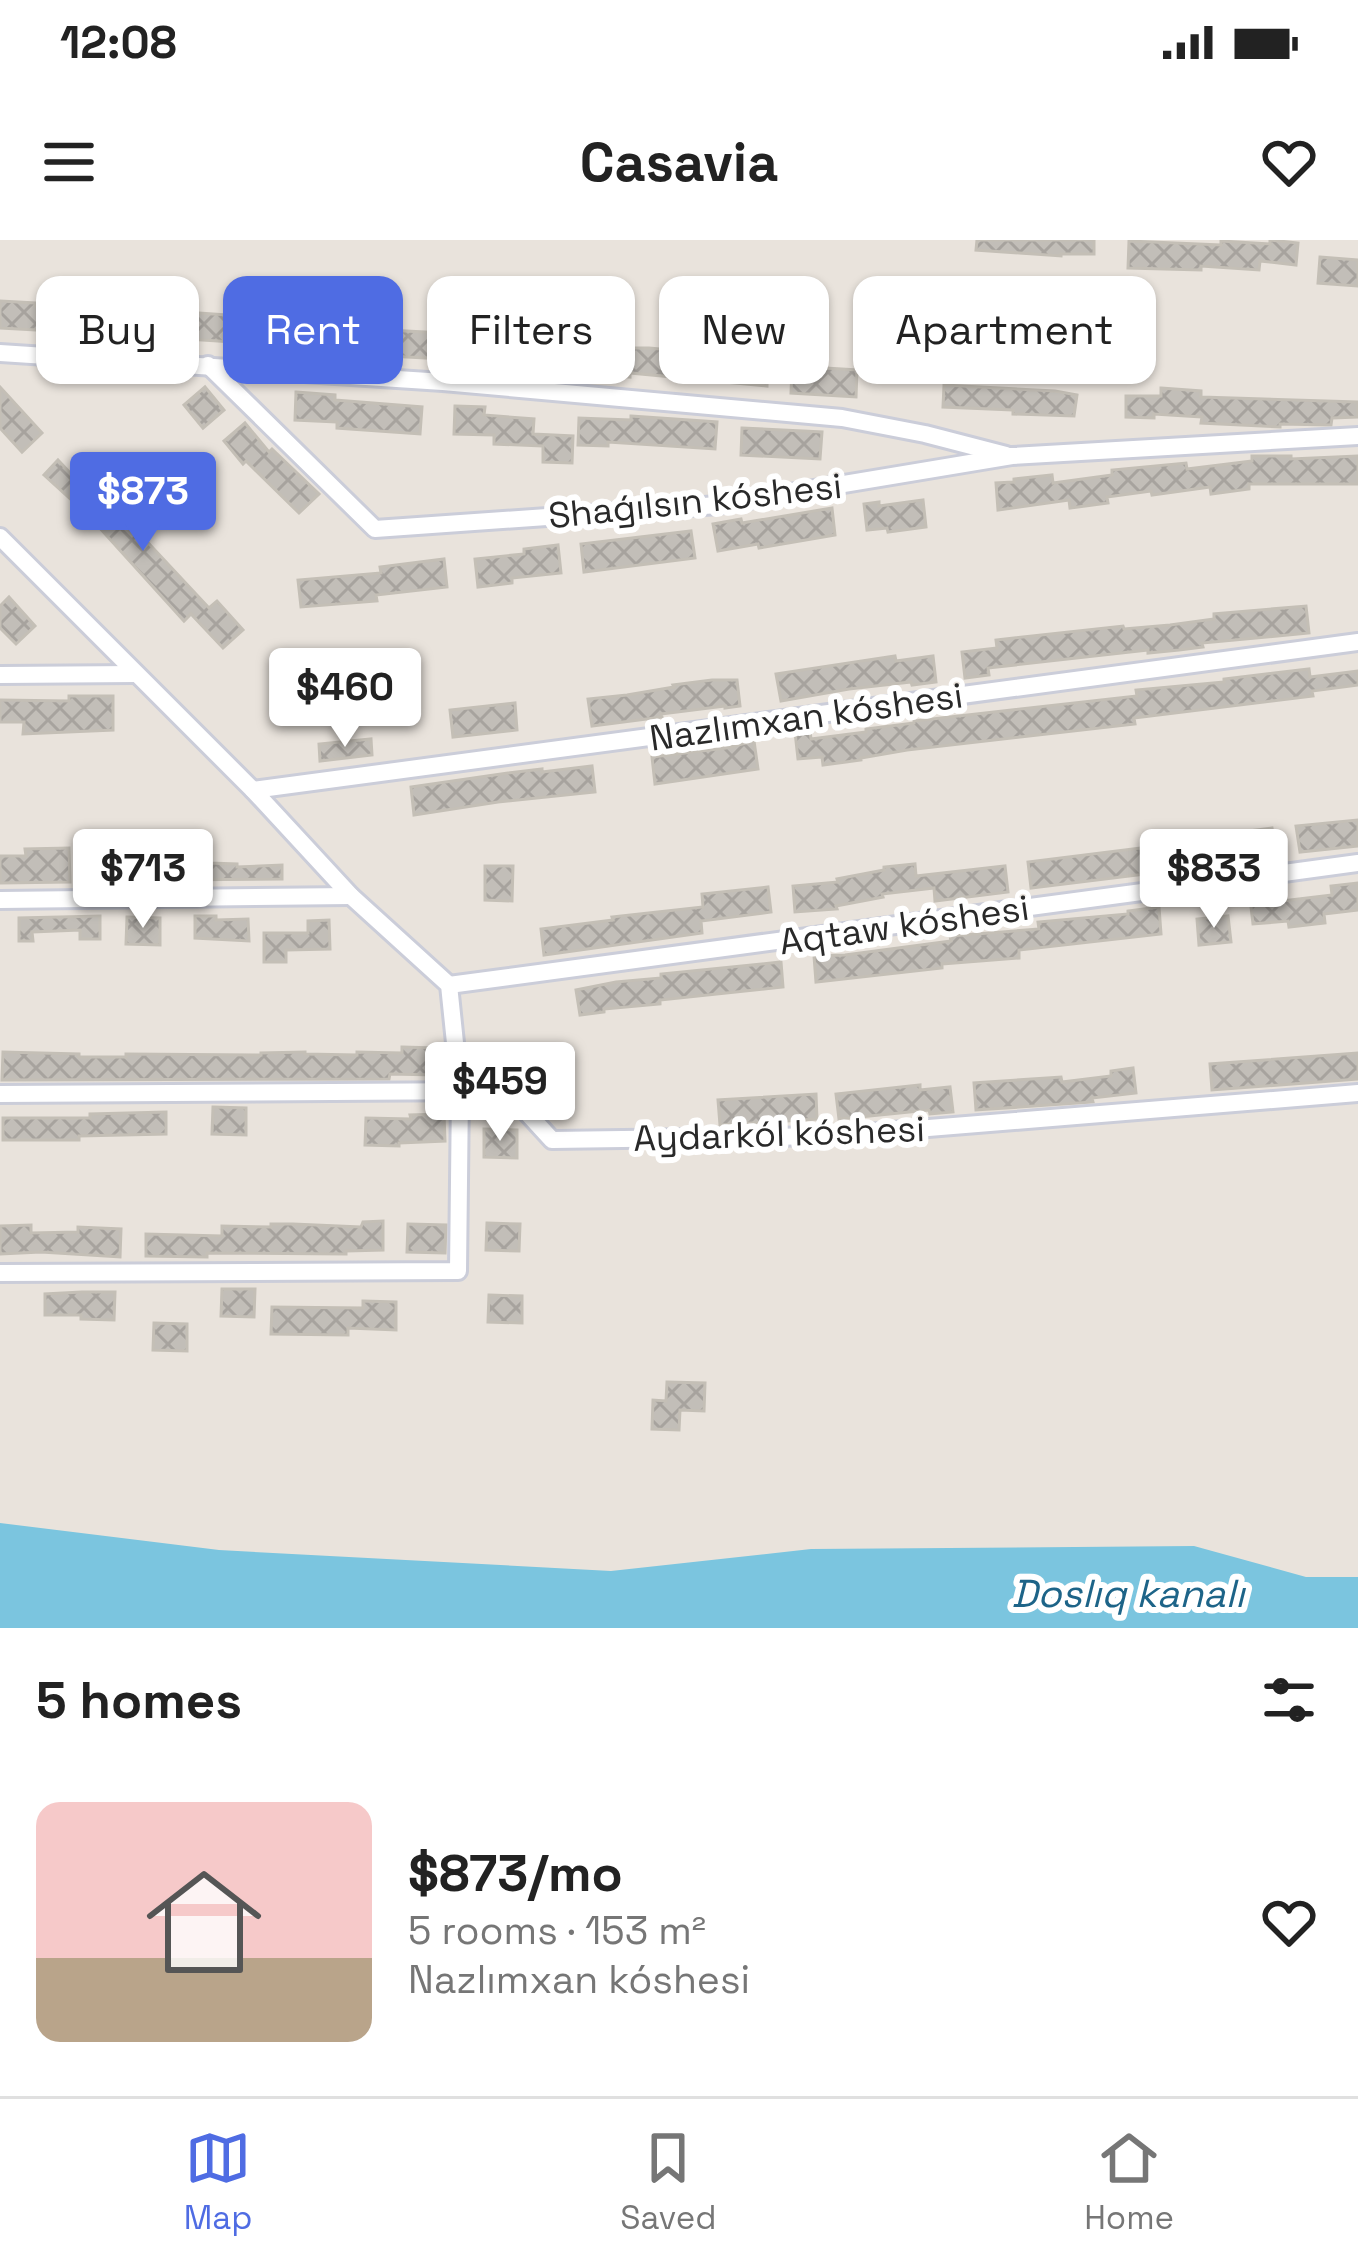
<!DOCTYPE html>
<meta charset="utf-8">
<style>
:root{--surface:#fff;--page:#f2f2f2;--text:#222;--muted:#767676;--line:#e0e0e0;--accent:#4f6ce3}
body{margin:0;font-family:"Space Grotesk",sans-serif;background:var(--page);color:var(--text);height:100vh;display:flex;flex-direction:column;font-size:45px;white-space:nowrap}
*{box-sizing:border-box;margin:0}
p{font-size:39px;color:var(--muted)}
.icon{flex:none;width:66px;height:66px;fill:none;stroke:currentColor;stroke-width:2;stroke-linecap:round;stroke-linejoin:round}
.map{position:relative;height:1388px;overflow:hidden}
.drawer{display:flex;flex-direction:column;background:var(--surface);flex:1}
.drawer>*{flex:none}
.guide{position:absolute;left:36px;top:36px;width:1287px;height:108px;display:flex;gap:24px}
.price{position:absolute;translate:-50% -102px;padding:0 27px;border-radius:12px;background:#fff;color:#222;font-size:39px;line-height:78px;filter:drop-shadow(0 3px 6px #0008)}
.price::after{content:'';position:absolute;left:50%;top:72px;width:36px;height:27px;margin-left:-18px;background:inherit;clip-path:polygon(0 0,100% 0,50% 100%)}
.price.on{background:var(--accent);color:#fff}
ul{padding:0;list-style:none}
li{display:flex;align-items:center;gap:36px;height:300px;padding:0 36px}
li+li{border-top:3px solid var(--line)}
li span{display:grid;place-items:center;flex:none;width:336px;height:240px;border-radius:24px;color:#555}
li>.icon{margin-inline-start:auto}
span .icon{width:144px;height:144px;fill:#fffc;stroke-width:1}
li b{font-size:51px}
h2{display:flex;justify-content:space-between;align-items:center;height:144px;padding:0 36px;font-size:51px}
.tag{padding:0 42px;border-radius:24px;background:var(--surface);box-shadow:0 3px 9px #0004;font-size:42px;line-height:108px}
.tag.on{background:var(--accent);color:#fff}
.status{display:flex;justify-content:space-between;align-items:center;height:84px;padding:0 60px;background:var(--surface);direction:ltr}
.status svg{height:33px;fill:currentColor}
header{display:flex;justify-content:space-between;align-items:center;height:156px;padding:0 36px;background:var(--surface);font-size:54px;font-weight:800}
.tabs{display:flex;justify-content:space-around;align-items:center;height:168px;border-top:3px solid var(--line);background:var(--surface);font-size:33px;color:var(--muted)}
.tabs a{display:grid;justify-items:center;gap:6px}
.tabs .on{color:var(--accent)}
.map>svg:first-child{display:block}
</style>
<div class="status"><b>12:08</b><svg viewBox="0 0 49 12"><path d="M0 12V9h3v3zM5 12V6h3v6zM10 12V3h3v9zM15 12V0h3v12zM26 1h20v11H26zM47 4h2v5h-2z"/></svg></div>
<header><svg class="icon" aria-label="menu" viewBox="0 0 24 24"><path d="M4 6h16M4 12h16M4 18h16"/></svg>Casavia<svg class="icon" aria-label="heart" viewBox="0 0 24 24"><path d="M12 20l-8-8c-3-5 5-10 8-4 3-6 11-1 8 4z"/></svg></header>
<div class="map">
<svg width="1358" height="1388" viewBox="0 0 1358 1388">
<defs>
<pattern id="building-cross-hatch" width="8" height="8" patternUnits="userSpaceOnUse" patternTransform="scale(3)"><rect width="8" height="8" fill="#c2beb8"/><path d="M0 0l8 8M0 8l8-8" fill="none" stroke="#a7a39e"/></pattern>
</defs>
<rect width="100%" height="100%" fill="#e9e3dc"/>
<polygon fill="#7bc5df" points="0,1283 219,1310 611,1331 811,1309 1194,1306 1306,1337 1358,1337 1358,1388 0,1388"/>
<g fill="url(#building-cross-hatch)" stroke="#c4bfb6" stroke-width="3">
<polygon points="977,0 1094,0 1094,14 1061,14 1061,16 976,10"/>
<polygon points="1270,0 1298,3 1296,25 1260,21 1259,30 1201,26 1201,30 1128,28 1129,1 1221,5 1221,1 1270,4"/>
<polygon points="1320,17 1358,20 1358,46 1318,43"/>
<polygon points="0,61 35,63 35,66 84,69 83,96 54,95 54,91 0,88"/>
<polygon points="113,67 368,85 368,89 462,94 462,100 598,108 649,108 768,119 767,146 630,133 630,137 555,130 480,128 481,121 371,115 371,111 112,94"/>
<polygon points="880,70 920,73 918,99 878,96"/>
<polygon points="792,126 857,130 856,157 791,153"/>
<polygon points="944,145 1055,151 1077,155 1074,176 1013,174 1013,170 943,167"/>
<polygon points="0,147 42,193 22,212 0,188"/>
<polygon points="205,147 224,170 203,188 184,165"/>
<polygon points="1161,148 1201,151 1201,157 1358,162 1358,177 1332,178 1331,185 1280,184 1280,187 1201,183 1202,177 1154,174 1154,178 1126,177 1126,156 1161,156"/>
<polygon points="296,152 335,155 335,160 422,167 420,194 337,188 337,182 295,180"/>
<polygon points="455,166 485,167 484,175 534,179 533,194 573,196 572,223 543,222 543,206 494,204 494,195 454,194"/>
<polygon points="631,176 717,182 715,209 608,202 608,206 578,205 579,178 631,180"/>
<polygon points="245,183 269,212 272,209 319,254 299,273 246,221 243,224 224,201"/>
<polygon points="742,188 822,192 820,219 741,215"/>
<polygon points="1252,216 1291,216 1291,219 1358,216 1358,244 1249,244 1249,249 1211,254 1210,247 1152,255 1151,251 1107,257 1108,263 1070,268 1069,260 998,270 996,243 1014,242 1014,239 1052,235 1053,243 1112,235 1112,230 1186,223 1187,229 1252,221"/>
<polygon points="58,220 73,236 80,229 141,292 139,293 209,368 217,361 243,390 223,408 191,374 184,381 88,275 44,235"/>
<polygon points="923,260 926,287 888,292 887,288 867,290 864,264 879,262 879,266"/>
<polygon points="832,268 835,295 759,308 758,304 718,311 713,284 741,279 742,283"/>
<polygon points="691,291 695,318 584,332 581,304"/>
<polygon points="558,305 561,333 512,338 512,343 478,347 475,319 524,314 524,309"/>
<polygon points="444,319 447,347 376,355 377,361 301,367 298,340 381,333 380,327"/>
<polygon points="9,357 35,386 16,404 0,388 0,366"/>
<polygon points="1306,366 1309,393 1202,403 1203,407 1179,410 1148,413 1148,410 988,428 989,435 965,438 962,412 997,408 996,400 1123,386 1124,389 1170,385 1214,379 1214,374"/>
<polygon points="895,416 896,421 933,416 936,442 912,445 911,442 849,449 781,461 776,434"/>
<polygon points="1309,429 1310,437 1358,431 1358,445 1312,451 1313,456 1134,478 1135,484 907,510 861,518 861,520 823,525 822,517 798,519 795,492 810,491 811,499 866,492 866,489 914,483 914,481 1137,456 1136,450 1224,442 1224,439"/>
<polygon points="712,440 737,440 740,466 725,468 725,466 661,474 662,477 592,486 588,459 627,455 674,447 673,445"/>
<polygon points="69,456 113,456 113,490 23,494 24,482 0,482 0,460 69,461"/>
<polygon points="515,463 517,490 453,497 450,470"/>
<polygon points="371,499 372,515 320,521 319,504"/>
<polygon points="754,501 758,529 655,544 652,517 726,508"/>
<polygon points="592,526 595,552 498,562 414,575 411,547 508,533 542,529 542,532"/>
<polygon points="1358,580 1358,606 1300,612 1296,586"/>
<polygon points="1272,588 1276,613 1213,622 1210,596"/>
<polygon points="1180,599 1183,625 1146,630 1146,634 1031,648 1028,622 1157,606 1156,603"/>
<polygon points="165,605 209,605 209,623 237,624 237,627 282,625 282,639 165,640 165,637 127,636 128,608 165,609"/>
<polygon points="69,608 70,642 0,643 0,616 26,616 25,609"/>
<polygon points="915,624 916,636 1005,626 1008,652 935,661 934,648 882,654 883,657 836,666 837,669 795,672 793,646 838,642 837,639 884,630 884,627"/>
<polygon points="485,626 513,626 512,661 485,660"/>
<polygon points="1358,643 1358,670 1324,674 1325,683 1289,687 1288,681 1253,684 1250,658 1281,655 1282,661 1332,655 1331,646"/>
<polygon points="768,647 771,672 701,681 702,693 544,715 541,689 613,680 612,677 703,667 702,654"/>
<polygon points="1159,667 1161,694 1019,710 1019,718 942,724 942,728 816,742 814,716 845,715 951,701 950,696 1039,689 1038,682 1128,674 1128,671"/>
<polygon points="100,676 100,699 80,699 80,690 32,692 33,701 19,701 19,678"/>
<polygon points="195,676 216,676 216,680 248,679 249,701 195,698"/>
<polygon points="1228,676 1231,702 1199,705 1197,679"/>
<polygon points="127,677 160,678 160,705 126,704"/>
<polygon points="329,680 330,709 286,710 286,722 264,722 264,693 308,693 308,681"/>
<polygon points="781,722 783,747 660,760 660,764 604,769 604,772 580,775 576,750 616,742 661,738 661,734"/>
<polygon points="402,807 435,808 435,835 390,834 389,839 2,840 3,812 79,814 79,817 126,817 126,814 261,815 261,813 305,812 305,814 357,815 357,812 402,813"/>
<polygon points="1358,813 1358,839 1212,850 1210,824"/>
<polygon points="1133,828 1136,853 1092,858 1093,862 976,870 974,843 1061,837 1062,842 1111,836 1111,831"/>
<polygon points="920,845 920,850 950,847 953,872 930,874 929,870 839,879 836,854"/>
<polygon points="816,854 817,879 720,885 718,860"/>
<polygon points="213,867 246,868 246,895 212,894"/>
<polygon points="166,872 166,894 79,896 79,900 3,900 3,878 90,878 90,874"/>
<polygon points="444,874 445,901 399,903 399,906 365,905 366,878 411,879 410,875"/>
<polygon points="484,889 517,890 517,918 484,917"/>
<polygon points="383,981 383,1010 346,1011 346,1014 207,1013 207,1017 146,1016 146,994 222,996 222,986 271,987 271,984 293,984 361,987 363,982"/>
<polygon points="487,983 520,984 519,1011 486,1010"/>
<polygon points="408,984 446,985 445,1013 407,1012"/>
<polygon points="31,985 31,993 78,992 78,987 121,989 120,1017 41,1012 0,1014 0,986"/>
<polygon points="222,1049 255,1049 254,1077 221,1076"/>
<polygon points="82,1052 115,1052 114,1080 81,1079 81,1075 45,1075 45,1054"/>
<polygon points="489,1055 522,1056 522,1083 488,1082"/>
<polygon points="363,1061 396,1062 396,1090 348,1088 348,1095 271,1094 272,1067 363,1068"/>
<polygon points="154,1083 187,1084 187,1111 153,1110"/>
<polygon points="667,1142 705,1143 704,1171 680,1170 679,1190 652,1189 653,1160 666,1161"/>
</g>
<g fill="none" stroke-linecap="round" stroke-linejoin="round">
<defs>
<g id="minor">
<polyline points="0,113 443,142 842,178 925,194 1006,215"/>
<polyline points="208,125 375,289 718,265 1012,216 1358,196"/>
<polyline points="0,297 253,550 351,656 449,745 460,851 458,1031 0,1033"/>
<polyline points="0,435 136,434"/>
<polyline points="253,550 1358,402"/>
<polyline points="0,660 351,656"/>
<polyline points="449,745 1358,623"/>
<polyline points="0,854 489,851 518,863 552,900 830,896 1358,853"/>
</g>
</defs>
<use href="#minor" stroke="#cbcdd9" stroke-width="22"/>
<use href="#minor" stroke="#fff" stroke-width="16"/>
</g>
<g text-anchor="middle" stroke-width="12" stroke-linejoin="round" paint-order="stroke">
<g font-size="36" fill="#292929" stroke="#fff">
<text transform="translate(695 260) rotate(-6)" y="13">Shaǵılsın kóshesi</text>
<text transform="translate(806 476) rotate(-8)" y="13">Nazlımxan kóshesi</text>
<text transform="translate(904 684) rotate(-8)" y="13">Aqtaw kóshesi</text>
<text transform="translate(779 893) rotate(-2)" y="13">Aydarkól kóshesi</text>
</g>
<g font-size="39" font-style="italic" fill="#1d6488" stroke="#fff">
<text x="1128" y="1367">Doslıq kanalı</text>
</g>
</g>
</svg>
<b class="price on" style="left:143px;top:314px">$873</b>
<b class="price" style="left:345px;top:510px">$460</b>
<b class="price" style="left:143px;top:691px">$713</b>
<b class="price" style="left:1214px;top:691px">$833</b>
<b class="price" style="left:500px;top:904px">$459</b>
<div class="guide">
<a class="tag">Buy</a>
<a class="tag on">Rent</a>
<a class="tag">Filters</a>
<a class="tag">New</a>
<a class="tag">Apartment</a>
</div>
</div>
<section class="drawer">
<h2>5 homes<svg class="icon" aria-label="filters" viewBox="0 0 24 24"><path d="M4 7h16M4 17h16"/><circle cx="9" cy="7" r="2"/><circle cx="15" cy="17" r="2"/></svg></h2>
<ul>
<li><span style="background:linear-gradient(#f6c9c9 65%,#b9a48a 0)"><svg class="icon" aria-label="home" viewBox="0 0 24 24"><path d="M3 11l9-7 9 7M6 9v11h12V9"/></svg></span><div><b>$873/mo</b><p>5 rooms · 153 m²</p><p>Nazlımxan kóshesi</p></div><svg class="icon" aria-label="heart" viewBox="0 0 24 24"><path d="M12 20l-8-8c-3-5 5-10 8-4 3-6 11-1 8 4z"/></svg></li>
</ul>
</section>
<nav class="tabs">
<a class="on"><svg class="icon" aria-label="map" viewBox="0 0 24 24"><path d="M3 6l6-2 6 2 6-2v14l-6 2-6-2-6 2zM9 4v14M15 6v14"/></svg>Map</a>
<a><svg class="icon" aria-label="saved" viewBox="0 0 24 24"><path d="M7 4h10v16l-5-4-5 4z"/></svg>Saved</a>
<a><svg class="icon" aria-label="home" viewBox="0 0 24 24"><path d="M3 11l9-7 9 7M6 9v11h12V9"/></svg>Home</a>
</nav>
